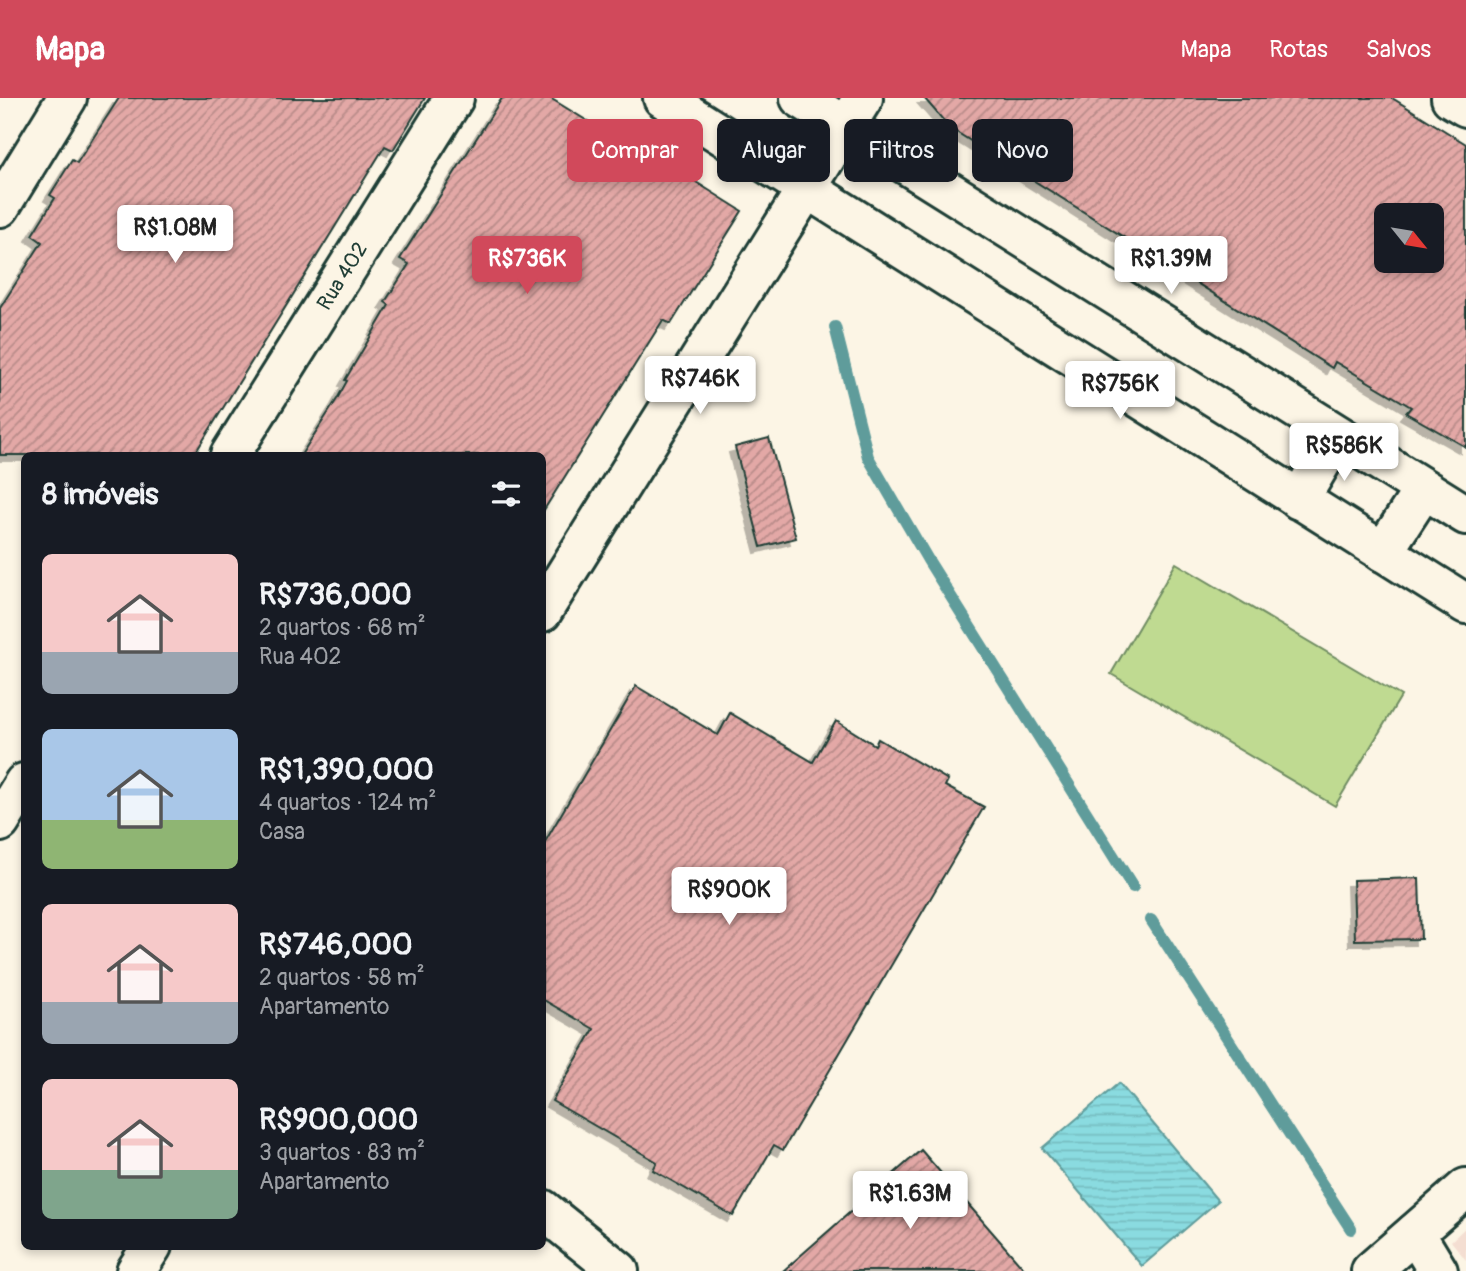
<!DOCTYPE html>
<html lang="pt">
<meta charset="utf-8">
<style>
:root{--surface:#171b24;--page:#20242c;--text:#f1f3f6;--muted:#9ea1a6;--accent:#d1495b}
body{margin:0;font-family:Pangolin,sans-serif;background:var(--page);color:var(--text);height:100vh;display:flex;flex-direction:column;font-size:26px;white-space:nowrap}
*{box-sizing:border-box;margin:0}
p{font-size:23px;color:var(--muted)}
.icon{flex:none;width:38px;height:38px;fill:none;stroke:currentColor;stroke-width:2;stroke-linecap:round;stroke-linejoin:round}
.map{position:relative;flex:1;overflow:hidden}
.panel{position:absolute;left:21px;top:354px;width:525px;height:798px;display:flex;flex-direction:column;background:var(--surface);border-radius:10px;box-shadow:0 4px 10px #0003}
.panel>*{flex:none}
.guide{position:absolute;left:567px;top:21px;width:665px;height:63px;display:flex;gap:14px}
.needle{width:46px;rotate:120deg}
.fabs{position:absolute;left:1374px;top:105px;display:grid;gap:14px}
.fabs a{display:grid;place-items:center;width:70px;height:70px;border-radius:10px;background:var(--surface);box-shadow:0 4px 10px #0003;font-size:35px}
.price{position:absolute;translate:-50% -60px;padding:0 16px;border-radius:7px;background:#fff;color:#222;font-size:23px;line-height:46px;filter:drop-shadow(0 2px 4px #0008)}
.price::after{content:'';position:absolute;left:50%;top:42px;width:21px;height:16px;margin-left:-10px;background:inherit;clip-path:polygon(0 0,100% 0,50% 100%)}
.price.selected{background:var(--accent);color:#fff}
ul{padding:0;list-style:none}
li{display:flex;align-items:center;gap:21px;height:175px;padding:0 21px}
li span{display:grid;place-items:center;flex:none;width:196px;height:140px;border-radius:10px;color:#555}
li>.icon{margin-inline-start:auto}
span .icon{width:84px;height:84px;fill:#fffc;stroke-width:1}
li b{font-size:30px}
h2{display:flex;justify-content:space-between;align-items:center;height:84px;padding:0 21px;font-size:30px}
.chip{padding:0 24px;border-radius:10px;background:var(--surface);box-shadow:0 4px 10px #0003;font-size:24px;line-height:63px}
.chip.selected{background:var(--accent);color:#fff}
header{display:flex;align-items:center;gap:42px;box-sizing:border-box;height:98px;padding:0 35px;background:var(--accent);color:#fff}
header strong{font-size:33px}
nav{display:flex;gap:38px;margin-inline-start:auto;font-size:24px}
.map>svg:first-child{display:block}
</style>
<header>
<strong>Mapa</strong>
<nav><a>Mapa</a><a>Rotas</a><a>Salvos</a></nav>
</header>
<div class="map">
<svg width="1466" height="1173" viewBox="0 0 1466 1173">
<defs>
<pattern id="water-rules" width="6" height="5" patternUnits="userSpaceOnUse" patternTransform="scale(1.75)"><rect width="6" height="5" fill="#8adbe0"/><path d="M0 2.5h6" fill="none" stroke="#77bdc1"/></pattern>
<pattern id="building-hatch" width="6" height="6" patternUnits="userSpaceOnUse" patternTransform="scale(1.75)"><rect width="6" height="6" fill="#e3a8a6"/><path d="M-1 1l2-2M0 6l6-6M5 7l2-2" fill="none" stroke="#b78a88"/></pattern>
<filter id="shadow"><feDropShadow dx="-6" dy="6" stdDeviation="0" flood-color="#0004"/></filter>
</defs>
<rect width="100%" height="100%" fill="#fcf5e5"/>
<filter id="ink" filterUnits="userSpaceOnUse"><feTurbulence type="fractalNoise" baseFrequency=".0143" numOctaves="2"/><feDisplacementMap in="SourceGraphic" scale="14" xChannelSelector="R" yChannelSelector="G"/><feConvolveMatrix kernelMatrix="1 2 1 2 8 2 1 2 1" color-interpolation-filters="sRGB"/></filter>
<g filter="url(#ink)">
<polygon fill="#f4ded2" points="1466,1129 1466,1162 1451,1143"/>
<polygon fill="#bfda91" stroke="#6f8c62" stroke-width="2" points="1176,465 1401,598 1335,708 1111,576"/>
<polygon fill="url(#water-rules)" stroke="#5f9c9b" stroke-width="2" points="1119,985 1218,1103 1142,1168 1042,1050"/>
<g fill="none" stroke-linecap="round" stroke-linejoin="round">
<g stroke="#5f9c9b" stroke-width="12">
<polyline points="835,229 868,359 928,462 1133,789"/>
<polyline points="1151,822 1351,1131"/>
</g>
</g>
<g fill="url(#building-hatch)" stroke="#1f3d34" stroke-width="2" fill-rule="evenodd" filter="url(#shadow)">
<polygon points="119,0 425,0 393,52 385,48 194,357 0,357 0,210 42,144 32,137 55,100 50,97 72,62 77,65"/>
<polygon points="502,0 550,0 677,78 680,74 742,113 671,226 663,222 542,415 542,357 301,357 337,301 347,283 345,282 389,207 385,204 409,166 400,161"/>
<path d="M 924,0 L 1392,0 L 1466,46 L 1466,349 L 1406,315 L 1411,309 L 1335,264 L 1332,270 L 950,30 ZM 1386,117 L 1432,117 L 1432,163 L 1386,163 Z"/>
<polygon points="769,340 796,440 761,449 735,349"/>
<polygon points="636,588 718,637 730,615 813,664 836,623 875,647 878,641 948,682 945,688 984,709 783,1052 774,1047 733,1118 653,1072 657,1064 552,1003 594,931 542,901 542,749"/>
<polygon points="1419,780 1421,841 1355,842 1353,782"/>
<polygon points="921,1052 1026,1173 783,1173"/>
</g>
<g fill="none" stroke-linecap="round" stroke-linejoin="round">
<defs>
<g id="street">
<polyline points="1451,0 1466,9"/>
<polyline points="0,109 67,0"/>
<polyline points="230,357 454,0"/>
<polyline points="0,724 24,685"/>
<polyline points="542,1111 619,1173"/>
<polyline points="1415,1135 1438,1173"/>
</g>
<g id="secondary">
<polyline points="663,0 1466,506"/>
<polyline points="800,0 1466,417"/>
<polyline points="1299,402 1337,338"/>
<polyline points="1383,454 1424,391"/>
<polyline points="542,514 863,0"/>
<polyline points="136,1173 152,1148"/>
<polyline points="1371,1173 1466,1090"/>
</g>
</defs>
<use href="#street" stroke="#1f3d34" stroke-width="44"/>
<use href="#secondary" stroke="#1f3d34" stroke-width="44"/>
<use href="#street" stroke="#fcf5e5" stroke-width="38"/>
<use href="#secondary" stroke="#fcf5e5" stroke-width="38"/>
</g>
</g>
<g text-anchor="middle" stroke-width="5" stroke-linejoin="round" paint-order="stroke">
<g font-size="21" fill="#1f3d34" stroke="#fcf5e5">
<text transform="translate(342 178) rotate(-58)" y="7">Rua 402</text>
</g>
</g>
</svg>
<div class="fabs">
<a><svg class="needle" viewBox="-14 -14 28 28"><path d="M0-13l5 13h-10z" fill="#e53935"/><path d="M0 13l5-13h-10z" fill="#9ea1a6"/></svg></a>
</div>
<b class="price" style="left:175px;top:167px">R$1.08M</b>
<b class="price selected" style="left:527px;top:198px">R$736K</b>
<b class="price" style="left:1171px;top:198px">R$1.39M</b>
<b class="price" style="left:700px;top:318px">R$746K</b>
<b class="price" style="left:1120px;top:323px">R$756K</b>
<b class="price" style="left:1344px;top:385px">R$586K</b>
<b class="price" style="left:729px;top:829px">R$900K</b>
<b class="price" style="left:910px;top:1133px">R$1.63M</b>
<div class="guide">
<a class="chip selected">Comprar</a>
<a class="chip">Alugar</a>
<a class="chip">Filtros</a>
<a class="chip">Novo</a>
</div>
<section class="panel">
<h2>8 imóveis<svg class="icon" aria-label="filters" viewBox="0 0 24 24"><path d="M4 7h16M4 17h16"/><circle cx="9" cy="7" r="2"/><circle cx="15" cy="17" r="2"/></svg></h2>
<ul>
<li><span style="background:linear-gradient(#f6c9c9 70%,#9aa5b1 0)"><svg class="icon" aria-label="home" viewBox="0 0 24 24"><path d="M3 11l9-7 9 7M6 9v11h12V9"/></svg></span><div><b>R$736,000</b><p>2 quartos · 68 m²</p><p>Rua 402</p></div></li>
<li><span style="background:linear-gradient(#a9c7e8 65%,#8fb573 0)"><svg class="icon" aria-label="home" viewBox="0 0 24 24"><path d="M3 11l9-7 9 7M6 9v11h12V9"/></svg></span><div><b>R$1,390,000</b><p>4 quartos · 124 m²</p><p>Casa</p></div></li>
<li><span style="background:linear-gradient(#f6c9c9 70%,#9aa5b1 0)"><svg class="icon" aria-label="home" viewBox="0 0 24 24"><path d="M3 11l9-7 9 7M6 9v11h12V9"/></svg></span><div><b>R$746,000</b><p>2 quartos · 58 m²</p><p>Apartamento</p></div></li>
<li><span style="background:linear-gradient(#f6c9c9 65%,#7fa58c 0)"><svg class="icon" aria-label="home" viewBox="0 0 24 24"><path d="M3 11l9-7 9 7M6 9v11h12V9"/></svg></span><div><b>R$900,000</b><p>3 quartos · 83 m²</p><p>Apartamento</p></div></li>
</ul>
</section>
</div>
